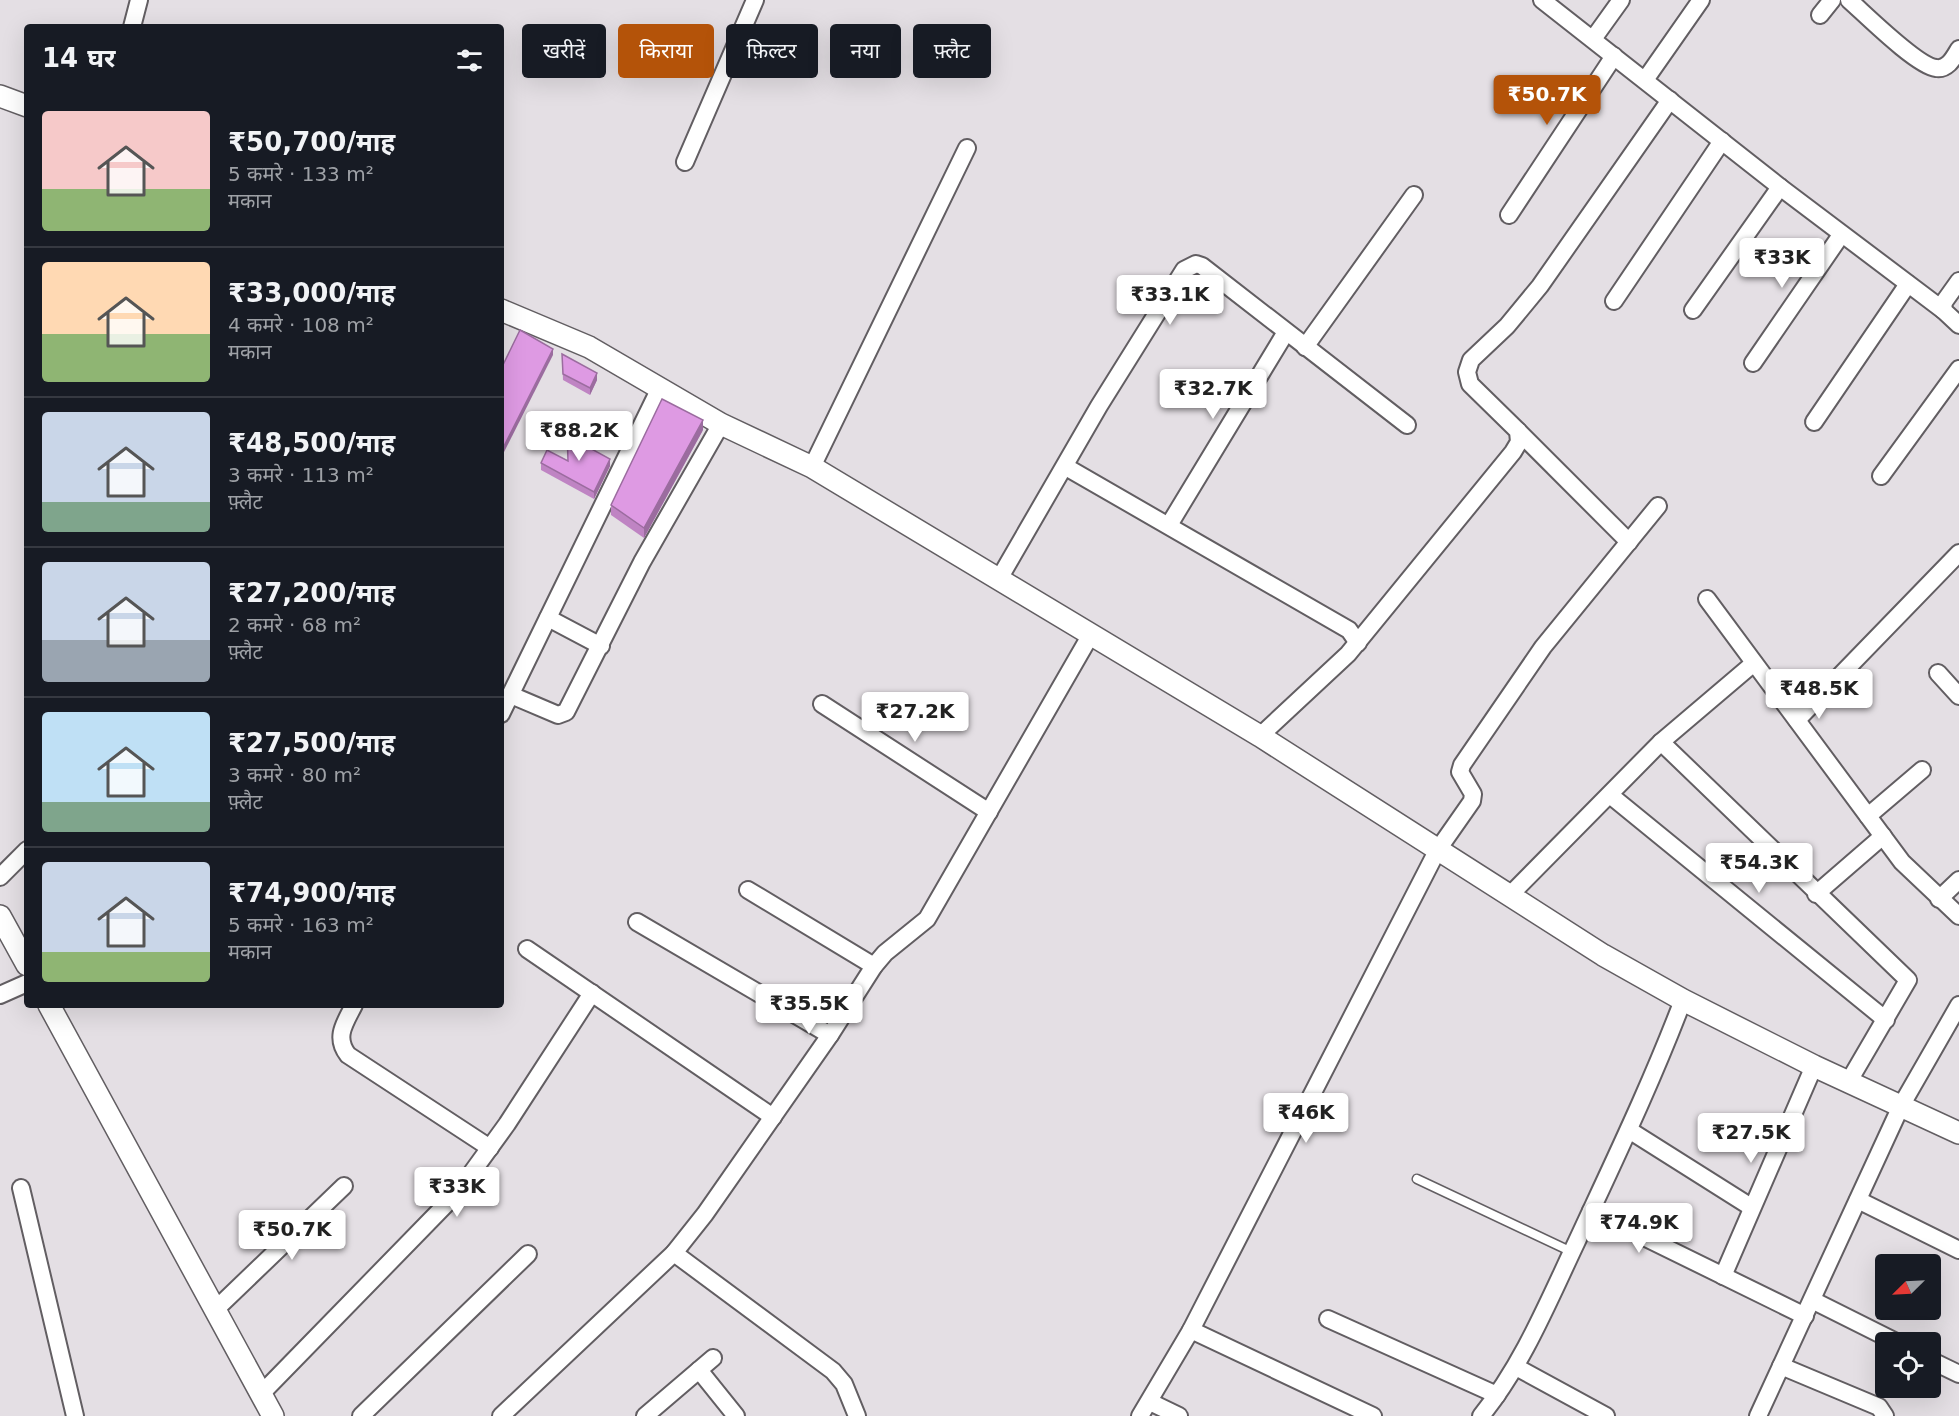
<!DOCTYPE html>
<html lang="hi">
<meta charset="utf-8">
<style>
:root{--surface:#171b24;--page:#242831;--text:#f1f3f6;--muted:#9ea1a6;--line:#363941;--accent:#b45309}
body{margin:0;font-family:"DejaVu Sans","Noto Sans Devanagari",sans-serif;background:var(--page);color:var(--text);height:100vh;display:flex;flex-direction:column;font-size:22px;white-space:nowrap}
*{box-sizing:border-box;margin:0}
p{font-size:20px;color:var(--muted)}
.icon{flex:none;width:33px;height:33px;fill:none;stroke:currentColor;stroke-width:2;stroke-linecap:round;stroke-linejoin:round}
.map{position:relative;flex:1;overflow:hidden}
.drawer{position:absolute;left:24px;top:24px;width:480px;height:984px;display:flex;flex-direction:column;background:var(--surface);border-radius:6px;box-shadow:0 6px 24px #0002}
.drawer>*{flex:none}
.guide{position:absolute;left:522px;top:24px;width:570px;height:54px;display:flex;gap:12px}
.needle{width:39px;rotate:246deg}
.tools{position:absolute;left:1875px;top:1254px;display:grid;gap:12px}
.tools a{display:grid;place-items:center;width:66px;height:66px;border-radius:6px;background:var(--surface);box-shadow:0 6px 24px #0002;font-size:30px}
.price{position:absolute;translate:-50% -51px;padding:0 14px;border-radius:6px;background:#fff;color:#222;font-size:20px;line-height:39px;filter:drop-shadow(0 2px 3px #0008)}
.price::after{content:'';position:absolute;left:50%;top:36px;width:18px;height:14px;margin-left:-9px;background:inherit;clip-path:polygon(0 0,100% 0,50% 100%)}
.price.active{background:var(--accent);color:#fff}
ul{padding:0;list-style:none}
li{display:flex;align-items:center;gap:18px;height:150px;padding:0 18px}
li+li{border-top:2px solid var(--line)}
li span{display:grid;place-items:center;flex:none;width:168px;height:120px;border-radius:6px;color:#555}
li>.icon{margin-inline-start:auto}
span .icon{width:72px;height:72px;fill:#fffc;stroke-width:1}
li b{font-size:26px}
h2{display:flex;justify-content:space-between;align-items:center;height:72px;padding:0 18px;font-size:26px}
.pill{padding:0 21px;border-radius:6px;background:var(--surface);box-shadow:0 6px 24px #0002;font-size:21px;line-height:54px}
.pill.active{background:var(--accent);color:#fff}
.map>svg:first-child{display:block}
</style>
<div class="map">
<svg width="1959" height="1416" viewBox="0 0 1959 1416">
<rect width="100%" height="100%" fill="#e4dfe4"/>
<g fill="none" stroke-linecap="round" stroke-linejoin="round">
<defs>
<polyline id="service" points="1417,1179 1572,1252"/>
<g id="minor">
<polyline points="1542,0 1780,187 1943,310"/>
<path d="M 1849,0 C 1866,15 1917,66 1936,68 C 1948,70 1954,57 1959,49"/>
<polyline points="1820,15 1832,0"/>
<polyline points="132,27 139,0"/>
<polyline points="1593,39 1621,0"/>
<polyline points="1645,80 1701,0"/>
<polyline points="685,162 755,0"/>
<polyline points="1509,215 1614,56"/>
<polyline points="1959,281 1944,302 1943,310 1959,325"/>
<polyline points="1614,301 1722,141"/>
<polyline points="1693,310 1780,187"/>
<polyline points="1305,347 1414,195"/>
<polyline points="1753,363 1841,235"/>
<polyline points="1814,422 1908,284"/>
<polyline points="1518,431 1629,542"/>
<polyline points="812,467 967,148"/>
<polyline points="1066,467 1349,630 1358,643"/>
<polyline points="1881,476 1959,369"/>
<polyline points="1169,525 1286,332"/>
<polyline points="999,579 1099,406 1184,270 1196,264 1202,266 1407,425"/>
<polyline points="1707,599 1902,862 1959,916"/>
<polyline points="548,618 601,646"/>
<polyline points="1938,673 1959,696"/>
<polyline points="511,695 558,715 566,712 642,562 721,424"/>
<polyline points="822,704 989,812"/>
<polyline points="501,714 660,388"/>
<polyline points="1797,720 1959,553"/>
<polyline points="1260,736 1348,654 1513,452 1519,442 1518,431 1470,384 1467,372 1471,360 1507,326 1540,286 1670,100"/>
<polyline points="1661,742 1908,980 1849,1081"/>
<polyline points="1610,795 1886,1020"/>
<polyline points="1868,816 1922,770"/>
<polyline points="0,877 27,850"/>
<polyline points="748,890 874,966"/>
<polyline points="1816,894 1883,836"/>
<polyline points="1509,896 1661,742 1754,663"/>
<polyline points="1939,899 1959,880"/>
<polyline points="637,922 830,1035"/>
<polyline points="527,949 773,1117"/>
<polyline points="0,995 27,983"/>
<path d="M 354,1005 C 345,1023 334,1037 348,1055 L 490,1148"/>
<polyline points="1629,1130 1751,1207"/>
<polyline points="21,1188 75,1416"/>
<polyline points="1858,1200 1959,1250"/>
<polyline points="1591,1211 1805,1316"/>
<polyline points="674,1253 833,1371 844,1384 857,1416"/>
<polyline points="1723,1276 1814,1066"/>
<polyline points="1812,1300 1896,1342"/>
<polyline points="215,1310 344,1186"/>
<polyline points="1328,1319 1497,1395"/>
<polyline points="1191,1330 1373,1416"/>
<polyline points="1930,1360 1959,1374"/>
<polyline points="1781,1366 1879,1407 1885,1416"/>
<polyline points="1516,1367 1606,1416"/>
<polyline points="699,1370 736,1416"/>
<polyline points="261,1394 457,1193 507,1124 592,993"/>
<polyline points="1150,1402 1179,1416"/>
<polyline points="361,1416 528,1254"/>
<polyline points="501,1416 674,1253 705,1214 830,1035 874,966 885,953 927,919 1090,636"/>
<polyline points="645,1416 713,1358"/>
<polyline points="1140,1416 1191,1330 1437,851 1472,801 1473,794 1460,772 1462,765 1543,647 1658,506"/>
<path d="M 1481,1416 C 1523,1364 1548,1302 1577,1241 C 1614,1161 1652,1082 1683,1000"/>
<polyline points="1758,1416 1901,1106 1959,1005"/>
</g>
<g id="tertiary">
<polyline points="0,96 27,106"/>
<polyline points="501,310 589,347 721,424 812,467 1260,736 1603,955 1683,1000 1814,1066 1959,1133"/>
<polyline points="0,916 27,965"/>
<polyline points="49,1005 273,1416"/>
</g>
</defs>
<use href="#service" stroke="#625e62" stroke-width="11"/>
<use href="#minor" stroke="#625e62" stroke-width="20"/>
<use href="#tertiary" stroke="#625e62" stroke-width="24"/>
<use href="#service" stroke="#fff" stroke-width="8"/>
<use href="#minor" stroke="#fff" stroke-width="16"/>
<use href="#tertiary" stroke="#fff" stroke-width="21"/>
</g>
<g fill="#bf84c3">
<polygon points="562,354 597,380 590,395 563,380"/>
<polygon points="703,430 644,538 611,515 611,505"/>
<polygon points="589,447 610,466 594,499 541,470 541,463 568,460"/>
</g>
<g fill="#9b6c9f">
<polygon points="553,349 553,355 501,458 501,452"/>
<polygon points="597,373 597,380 590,395 590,388"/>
<polygon points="703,420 703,430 644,538 644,528"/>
<polygon points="610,459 610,466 594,499 594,492"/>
</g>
<g fill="#de9ae3" stroke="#9b6c9f" stroke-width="1.5">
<polygon points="520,330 553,349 501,452 501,369"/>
<polygon points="562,354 597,373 590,388 563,374"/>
<polygon points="662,399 703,420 644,528 611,505"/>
<polygon points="567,429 589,440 586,446 610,459 594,492 541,463 547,450 568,461"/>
</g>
</svg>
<div class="tools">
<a><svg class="needle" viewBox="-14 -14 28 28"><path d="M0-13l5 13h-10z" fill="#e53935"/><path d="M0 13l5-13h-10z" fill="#9ea1a6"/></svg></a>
<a><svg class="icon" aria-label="locate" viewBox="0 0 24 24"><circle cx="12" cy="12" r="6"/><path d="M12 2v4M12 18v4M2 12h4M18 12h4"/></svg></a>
</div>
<b class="price active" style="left:1547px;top:126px">₹50.7K</b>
<b class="price" style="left:1782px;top:289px">₹33K</b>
<b class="price" style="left:1170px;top:326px">₹33.1K</b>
<b class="price" style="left:1213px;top:420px">₹32.7K</b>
<b class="price" style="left:579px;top:462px">₹88.2K</b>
<b class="price" style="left:1819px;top:720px">₹48.5K</b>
<b class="price" style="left:915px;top:743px">₹27.2K</b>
<b class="price" style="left:1759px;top:894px">₹54.3K</b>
<b class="price" style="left:809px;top:1035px">₹35.5K</b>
<b class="price" style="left:1306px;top:1144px">₹46K</b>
<b class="price" style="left:1751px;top:1164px">₹27.5K</b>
<b class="price" style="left:457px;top:1218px">₹33K</b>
<b class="price" style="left:1639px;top:1254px">₹74.9K</b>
<b class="price" style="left:292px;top:1261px">₹50.7K</b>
<div class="guide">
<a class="pill">खरीदें</a>
<a class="pill active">किराया</a>
<a class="pill">फ़िल्टर</a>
<a class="pill">नया</a>
<a class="pill">फ़्लैट</a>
</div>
<section class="drawer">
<h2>14 घर<svg class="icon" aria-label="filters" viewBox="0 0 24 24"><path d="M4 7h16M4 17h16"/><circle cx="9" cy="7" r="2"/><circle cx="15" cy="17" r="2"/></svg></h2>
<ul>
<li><span style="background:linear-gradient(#f6c9c9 65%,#8fb573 0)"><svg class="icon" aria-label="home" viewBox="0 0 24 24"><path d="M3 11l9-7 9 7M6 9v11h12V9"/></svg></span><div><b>₹50,700/माह</b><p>5 कमरे · 133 m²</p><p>मकान</p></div></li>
<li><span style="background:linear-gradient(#ffd9b3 60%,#8fb573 0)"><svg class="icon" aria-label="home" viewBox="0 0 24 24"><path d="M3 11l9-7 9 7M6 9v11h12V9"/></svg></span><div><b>₹33,000/माह</b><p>4 कमरे · 108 m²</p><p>मकान</p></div></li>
<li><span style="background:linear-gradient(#c9d6e8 75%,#7fa58c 0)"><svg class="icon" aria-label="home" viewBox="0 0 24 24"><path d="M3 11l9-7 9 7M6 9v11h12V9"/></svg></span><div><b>₹48,500/माह</b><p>3 कमरे · 113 m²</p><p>फ़्लैट</p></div></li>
<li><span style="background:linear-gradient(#c9d6e8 65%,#9aa5b1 0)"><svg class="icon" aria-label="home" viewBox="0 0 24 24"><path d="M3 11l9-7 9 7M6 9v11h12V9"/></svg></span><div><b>₹27,200/माह</b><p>2 कमरे · 68 m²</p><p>फ़्लैट</p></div></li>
<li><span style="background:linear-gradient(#bfe0f5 75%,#7fa58c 0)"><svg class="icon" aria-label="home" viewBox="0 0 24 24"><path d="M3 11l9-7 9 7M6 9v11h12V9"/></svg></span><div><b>₹27,500/माह</b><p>3 कमरे · 80 m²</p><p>फ़्लैट</p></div></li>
<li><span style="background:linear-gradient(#c9d6e8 75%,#8fb573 0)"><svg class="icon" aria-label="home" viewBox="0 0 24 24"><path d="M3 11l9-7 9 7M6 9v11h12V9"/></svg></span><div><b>₹74,900/माह</b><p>5 कमरे · 163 m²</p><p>मकान</p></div></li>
</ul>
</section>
</div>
